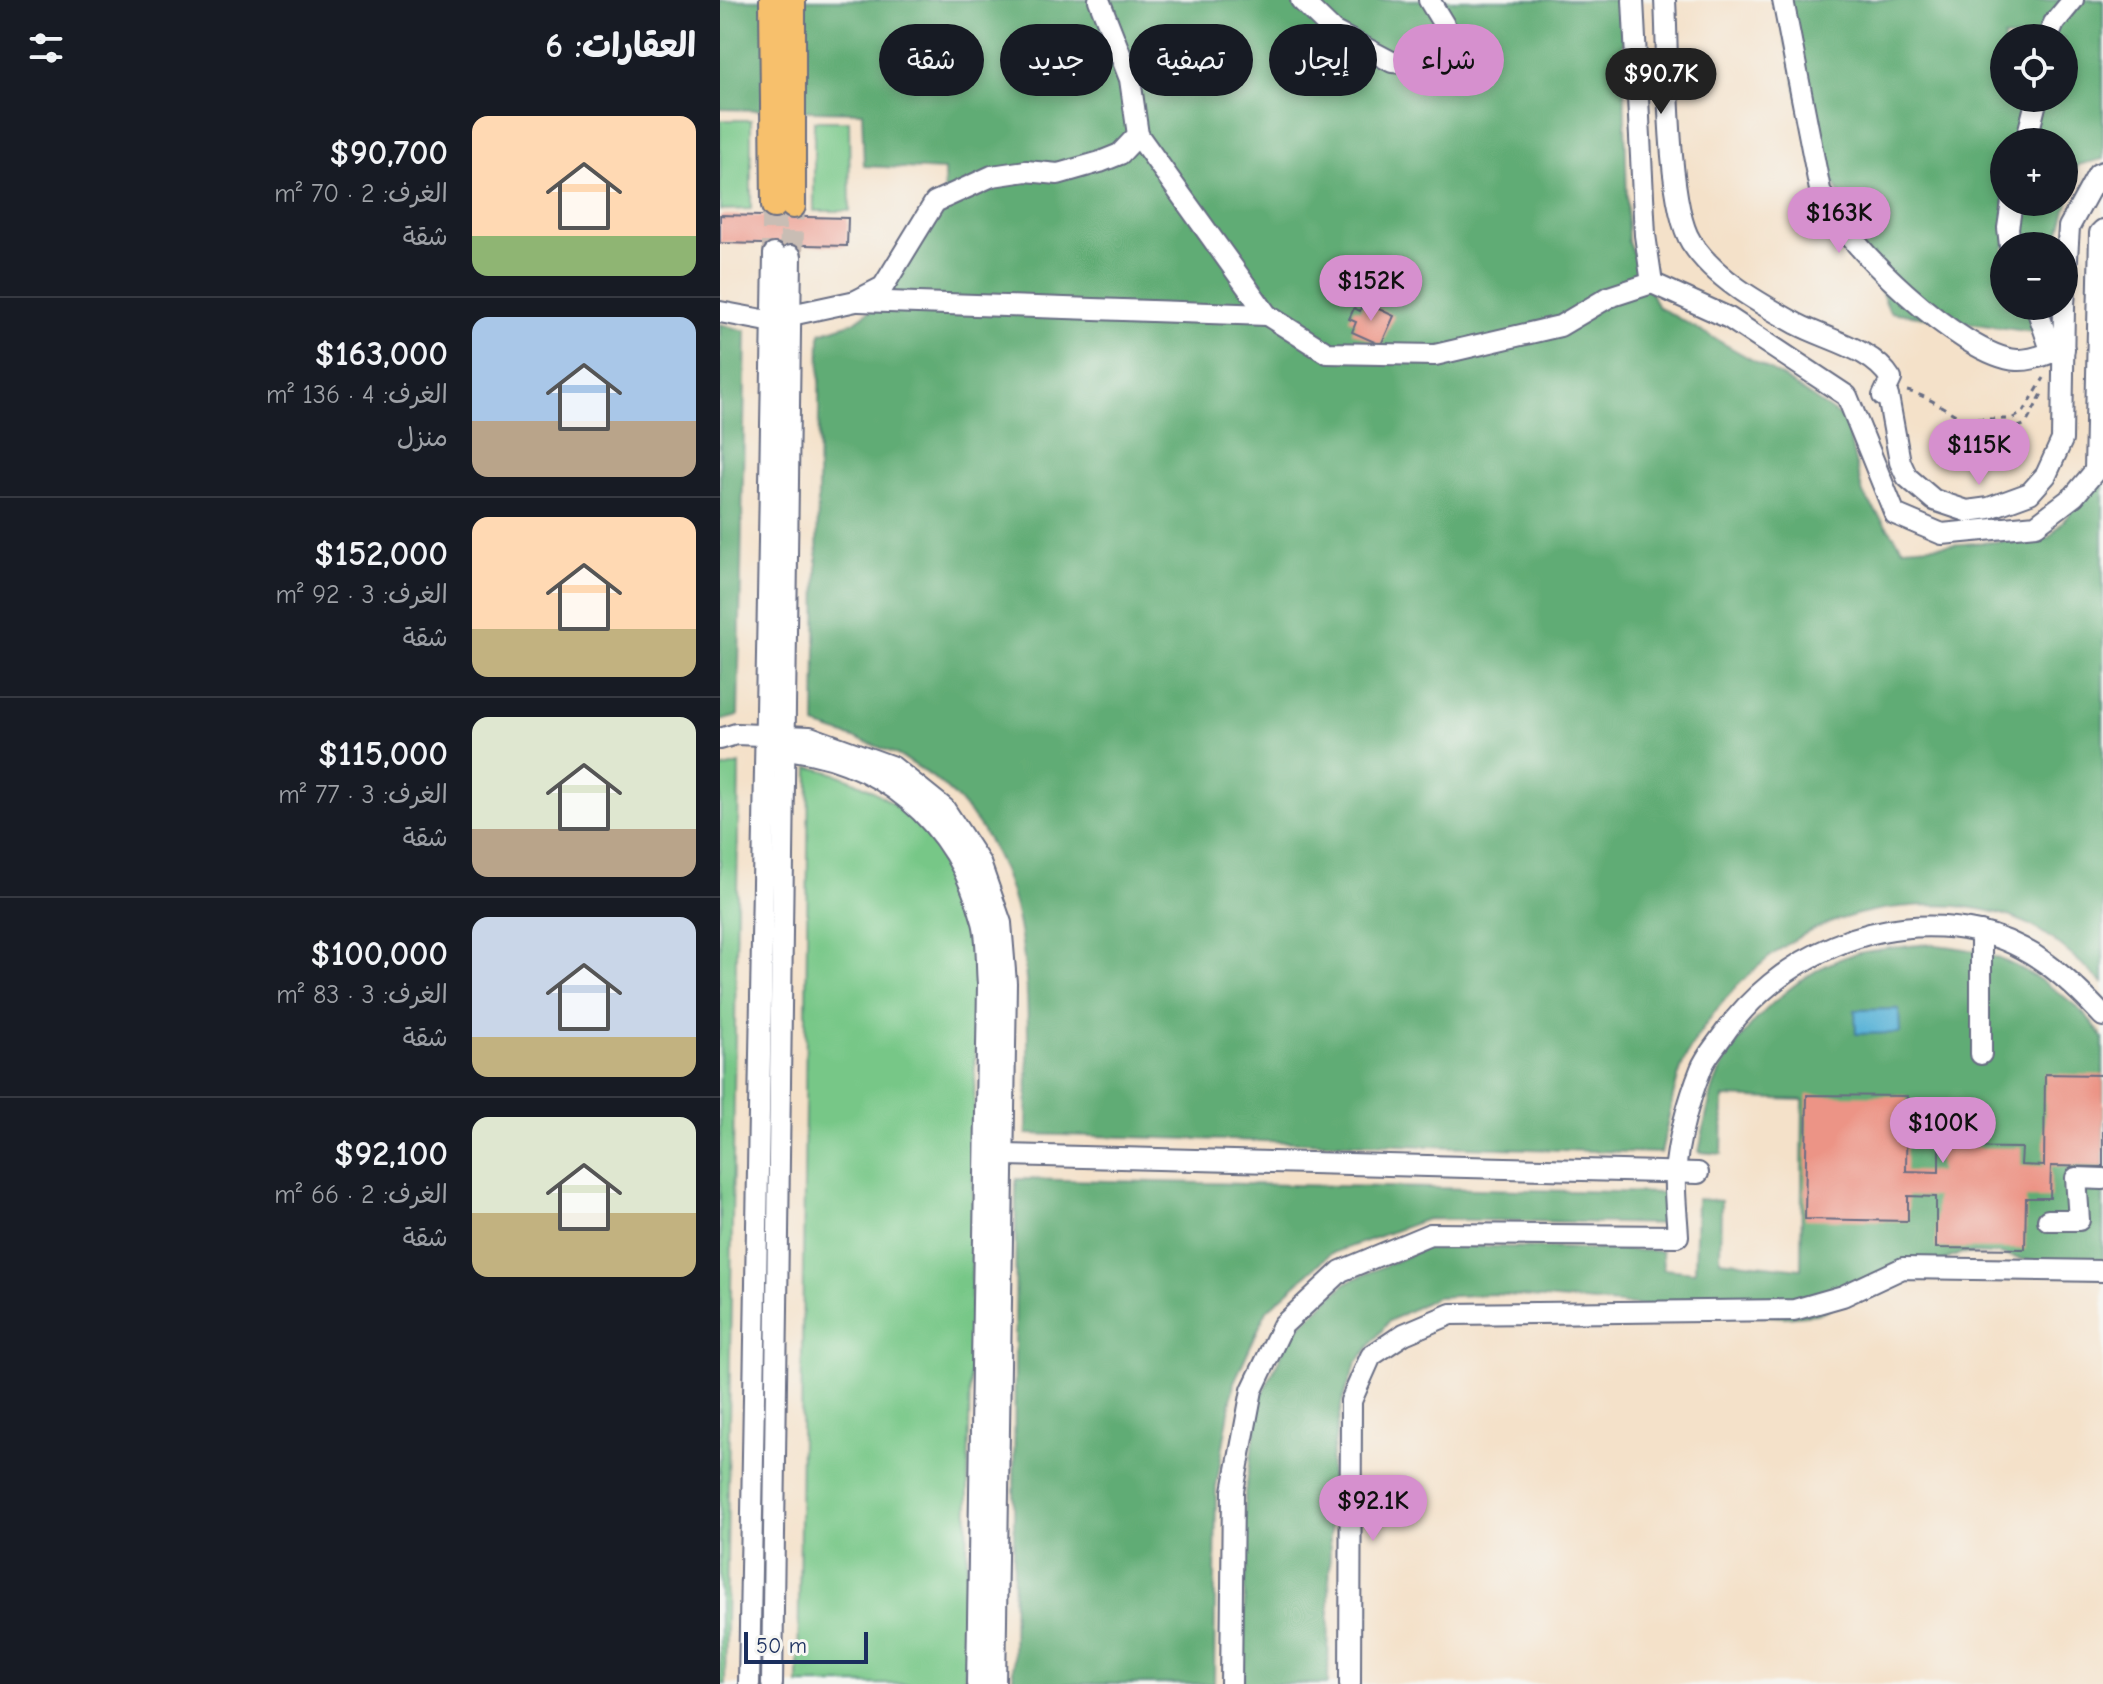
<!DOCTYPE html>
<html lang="ar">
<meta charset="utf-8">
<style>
:root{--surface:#171b24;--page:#242831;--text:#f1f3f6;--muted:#9ea1a6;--line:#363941;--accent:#d690ce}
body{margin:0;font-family:"Comic Neue","Playpen Sans Arabic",sans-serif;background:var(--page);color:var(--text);direction:rtl;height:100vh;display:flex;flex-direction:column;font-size:30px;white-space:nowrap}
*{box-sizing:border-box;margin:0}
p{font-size:26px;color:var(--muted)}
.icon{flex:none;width:44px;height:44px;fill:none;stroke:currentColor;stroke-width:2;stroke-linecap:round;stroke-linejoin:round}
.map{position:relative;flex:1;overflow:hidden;direction:ltr}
.panel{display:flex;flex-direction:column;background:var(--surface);width:720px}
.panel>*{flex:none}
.banner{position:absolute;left:24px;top:24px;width:760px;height:72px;direction:rtl;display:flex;gap:16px}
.fabs{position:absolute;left:1270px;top:24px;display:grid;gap:16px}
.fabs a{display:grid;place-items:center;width:88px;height:88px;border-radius:50%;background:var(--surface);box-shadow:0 4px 12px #0003;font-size:40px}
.scale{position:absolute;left:24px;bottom:20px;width:124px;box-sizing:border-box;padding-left:8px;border:4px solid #1b2f5e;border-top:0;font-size:22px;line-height:28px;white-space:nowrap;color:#1b2f5e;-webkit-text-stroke:6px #f6f6f2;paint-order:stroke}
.price{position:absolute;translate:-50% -68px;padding:0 18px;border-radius:28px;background:var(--accent);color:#111;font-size:26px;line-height:52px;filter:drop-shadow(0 2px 4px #0008)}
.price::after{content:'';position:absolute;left:50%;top:48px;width:24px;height:18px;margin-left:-12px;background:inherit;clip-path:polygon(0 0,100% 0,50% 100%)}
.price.selected{background:#222;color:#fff}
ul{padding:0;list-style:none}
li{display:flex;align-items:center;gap:24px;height:200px;padding:0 24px}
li+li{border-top:2px solid var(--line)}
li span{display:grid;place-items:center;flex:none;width:224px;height:160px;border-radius:16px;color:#555}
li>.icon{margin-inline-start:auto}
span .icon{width:96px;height:96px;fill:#fffc;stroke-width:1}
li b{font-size:34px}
h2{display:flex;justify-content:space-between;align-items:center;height:96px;padding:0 24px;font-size:34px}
.pill{padding:0 28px;border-radius:36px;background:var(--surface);box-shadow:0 4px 12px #0003;font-size:28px;line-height:72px}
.pill.selected{background:var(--accent);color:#111}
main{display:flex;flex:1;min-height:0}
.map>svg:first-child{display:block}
</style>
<main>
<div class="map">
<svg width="1383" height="1684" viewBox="0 0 1383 1684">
<rect width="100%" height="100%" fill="#f6f6f2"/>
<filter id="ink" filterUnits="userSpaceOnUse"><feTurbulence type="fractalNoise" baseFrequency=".0125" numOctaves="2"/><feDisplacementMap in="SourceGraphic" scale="16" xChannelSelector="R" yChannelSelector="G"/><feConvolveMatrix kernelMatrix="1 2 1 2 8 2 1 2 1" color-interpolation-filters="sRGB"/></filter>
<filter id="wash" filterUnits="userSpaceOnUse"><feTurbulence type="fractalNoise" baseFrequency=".006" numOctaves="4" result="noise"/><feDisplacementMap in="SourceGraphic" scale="32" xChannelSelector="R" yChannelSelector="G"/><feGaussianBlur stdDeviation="1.8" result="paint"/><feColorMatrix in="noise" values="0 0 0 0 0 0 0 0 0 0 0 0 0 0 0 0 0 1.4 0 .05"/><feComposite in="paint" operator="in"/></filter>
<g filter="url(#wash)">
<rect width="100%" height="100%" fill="#f4e1c9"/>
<g fill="#77c787" stroke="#497b72" stroke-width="2">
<polygon points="0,120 31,120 31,209 0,210"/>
<polygon points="94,121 129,121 130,211 94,211"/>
<polygon points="19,764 5,1684 0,1684 0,769"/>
<path d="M 89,767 C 167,781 242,849 253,930 C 256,948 255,967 256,985 L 245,1684 L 78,1684 Z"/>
</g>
<g fill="#61ac74" stroke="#3e6e69" stroke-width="2" fill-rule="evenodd">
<path d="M 0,0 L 902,0 L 908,242 L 937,306 L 1059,375 L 1125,420 L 1143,494 L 1183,548 L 1329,538 L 1377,481 L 1383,463 L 1383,983 C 1363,965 1340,943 1317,929 C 1255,892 1142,901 1081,936 C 1035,962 993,1006 968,1053 C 954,1078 948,1124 941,1153 L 307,1134 C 308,995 325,835 181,757 C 155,743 123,735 95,725 L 100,333 L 134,322 L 163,301 L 225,210 L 224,170 L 144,166 L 142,112 L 0,109 Z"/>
<path d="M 1056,0 L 1383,0 L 1383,159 L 1358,165 L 1336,246 L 1284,246 L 1284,306 L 1319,306 L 1312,332 L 1170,312 L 1080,103 ZM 1284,38 L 1344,38 L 1344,98 L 1284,98 ZM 1284,142 L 1344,142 L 1344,202 L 1284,202 Z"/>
<polygon points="0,324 26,331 18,716 0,721"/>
<path d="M 1207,944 C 1221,946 1236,947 1250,950 C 1293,958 1361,1000 1383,1038 L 1383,1278 L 1279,1254 L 1242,1253 L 1096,1314 L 1065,1317 L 774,1294 L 716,1297 L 669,1321 L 636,1364 L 622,1402 L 611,1461 L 608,1684 L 524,1684 L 525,1493 L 541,1396 L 572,1333 L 627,1282 L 713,1245 L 942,1251 L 943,1269 L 975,1272 L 977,1199 L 1001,1201 L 1000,1260 L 1081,1269 L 1083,1100 L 1003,1097 L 1002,1154 L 979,1152 C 984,1131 987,1107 994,1086 C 1014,1030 1082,966 1139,953 C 1161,948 1185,947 1207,944 Z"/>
<polygon points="296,1179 944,1193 944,1224 707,1219 610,1254 547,1310 514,1382 496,1487 494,1684 293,1684"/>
</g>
<polygon fill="#5ab3d7" stroke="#3a719a" stroke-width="2" points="1179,1009 1180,1033 1136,1034 1135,1010"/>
<g id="blocks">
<g fill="#ec9486">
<polygon points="0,215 128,218 127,246 0,243"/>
<polygon points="644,302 674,316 661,345 632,332 636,322 629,319 634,308 640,311"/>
<polygon points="1325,1074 1383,1075 1383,1167 1331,1166 1330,1198 1306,1198 1305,1249 1216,1248 1216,1197 1188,1196 1188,1221 1085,1219 1087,1095 1187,1096 1186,1171 1219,1172 1219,1147 1302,1148 1301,1165 1324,1166"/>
</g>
</g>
</g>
<g filter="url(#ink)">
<use href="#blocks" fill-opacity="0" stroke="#676d83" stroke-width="2"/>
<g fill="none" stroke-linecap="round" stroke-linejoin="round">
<g stroke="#c9bdb4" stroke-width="24" stroke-dasharray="24 12" stroke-linecap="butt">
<polyline points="54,206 54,254"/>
<polyline points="71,256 73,206"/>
</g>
<defs>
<g id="minor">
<polyline points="581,0 613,31 672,62 719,66 732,38 709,0"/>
<polyline points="913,0 925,235 932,283 1009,318 1127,396 1175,514 1222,534 1316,525 1354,496 1375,471 1380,233 1383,230"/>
<path d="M 945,0 C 948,52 946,203 971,242 C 995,279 1039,303 1077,324 C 1107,340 1152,348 1171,379 L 1163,396 L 1168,396 L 1180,462 L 1187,477 L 1214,500 L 1247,511 L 1269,508 L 1310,493 L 1326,475 L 1342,440 L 1344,306"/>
<path d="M 1063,0 L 1100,190 C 1119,240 1242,357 1297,360 C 1314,361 1329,352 1344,349"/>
<polyline points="1328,38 1334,23 1353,0"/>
<polyline points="418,135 547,315 607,353 715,355 840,326 889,297 932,283"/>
<polyline points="1306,142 1317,98"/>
<polyline points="1290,246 1288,228 1292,202"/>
<polyline points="139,301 547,315"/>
<polyline points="1344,305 1349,227 1378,174 1383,172"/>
<polyline points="1316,306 1331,350"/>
<polyline points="0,312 53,322 71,315 136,301 163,287 215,202 272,176 306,171 338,174 380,162 400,154 418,135 410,79 379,0"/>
<polyline points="0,739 16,734 90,737 173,767 224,808 260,863 281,923 286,983 275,1684"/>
<path d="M 55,748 C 160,756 236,820 263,922 C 268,941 266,964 268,984 L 257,1684"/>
<polyline points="1261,932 1261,1054"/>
<polyline points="284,1155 978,1173"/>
<polyline points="1328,1220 1359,1220 1356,1178 1383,1179"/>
<polyline points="29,1684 54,254"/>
<polyline points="52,1684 71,256"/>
<path d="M 511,1684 L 513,1491 L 532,1390 L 563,1325 L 621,1271 L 710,1234 L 958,1236 C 957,1216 954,1195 955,1175 C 957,1142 969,1099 981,1069 C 985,1058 994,1048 1001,1038 C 1057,956 1160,910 1259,932 C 1310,943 1349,979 1383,1016"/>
<polyline points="630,1684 631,1401 651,1356 684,1334 731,1314 1074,1310 1123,1296 1183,1268 1383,1271"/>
</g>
<g id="major">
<polyline points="52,0 54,206"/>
<polyline points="73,0 73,206"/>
</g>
</defs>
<use href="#minor" stroke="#676d83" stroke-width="24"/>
<use href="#major" stroke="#676d83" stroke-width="28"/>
<g stroke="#676d83" stroke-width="3" stroke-dasharray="6 6" stroke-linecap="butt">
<path d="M 1187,391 C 1230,401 1255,446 1306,424 L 1324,390"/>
<polyline points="1245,419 1291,419 1303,413 1324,378"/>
</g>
<use href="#minor" stroke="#fff" stroke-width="20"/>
<use href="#major" stroke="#f7c06c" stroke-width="24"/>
</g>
</g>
</svg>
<div class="fabs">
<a><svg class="icon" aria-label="locate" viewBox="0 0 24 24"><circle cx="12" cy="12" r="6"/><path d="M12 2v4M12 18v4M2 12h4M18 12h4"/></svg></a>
<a>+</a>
<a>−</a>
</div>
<div class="scale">50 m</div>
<b class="price selected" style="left:941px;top:116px">$90.7K</b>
<b class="price" style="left:1119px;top:255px">$163K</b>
<b class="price" style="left:651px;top:323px">$152K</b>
<b class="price" style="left:1259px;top:487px">$115K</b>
<b class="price" style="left:1223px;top:1165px">$100K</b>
<b class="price" style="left:653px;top:1543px">$92.1K</b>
<div class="banner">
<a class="pill selected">شراء</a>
<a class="pill">إيجار</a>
<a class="pill">تصفية</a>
<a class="pill">جديد</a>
<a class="pill">شقة</a>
</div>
</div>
<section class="panel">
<h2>العقارات: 6<svg class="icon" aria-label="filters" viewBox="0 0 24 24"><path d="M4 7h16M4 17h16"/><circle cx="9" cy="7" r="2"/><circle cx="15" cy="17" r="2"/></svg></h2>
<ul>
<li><span style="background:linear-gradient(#ffd9b3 75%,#8fb573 0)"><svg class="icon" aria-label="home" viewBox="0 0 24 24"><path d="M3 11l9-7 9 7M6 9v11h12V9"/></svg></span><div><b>$90,700</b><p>الغرف: 2 · 70 m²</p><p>شقة</p></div></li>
<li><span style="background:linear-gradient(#a9c7e8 65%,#b9a48a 0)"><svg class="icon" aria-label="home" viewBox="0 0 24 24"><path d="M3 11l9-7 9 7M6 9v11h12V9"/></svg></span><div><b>$163,000</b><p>الغرف: 4 · 136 m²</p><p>منزل</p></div></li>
<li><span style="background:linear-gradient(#ffd9b3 70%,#c2b280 0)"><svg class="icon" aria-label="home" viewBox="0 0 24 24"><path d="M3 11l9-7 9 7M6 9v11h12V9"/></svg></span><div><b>$152,000</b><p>الغرف: 3 · 92 m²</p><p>شقة</p></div></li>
<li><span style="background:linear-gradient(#dfe7d0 70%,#b9a48a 0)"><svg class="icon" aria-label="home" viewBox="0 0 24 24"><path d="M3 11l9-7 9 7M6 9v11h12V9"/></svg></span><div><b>$115,000</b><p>الغرف: 3 · 77 m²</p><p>شقة</p></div></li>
<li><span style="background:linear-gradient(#c9d6e8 75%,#c2b280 0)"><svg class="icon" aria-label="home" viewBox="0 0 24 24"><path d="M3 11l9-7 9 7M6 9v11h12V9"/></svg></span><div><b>$100,000</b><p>الغرف: 3 · 83 m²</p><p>شقة</p></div></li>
<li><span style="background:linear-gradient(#dfe7d0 60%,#c2b280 0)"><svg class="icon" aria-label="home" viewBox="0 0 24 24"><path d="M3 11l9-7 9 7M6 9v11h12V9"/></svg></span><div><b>$92,100</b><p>الغرف: 2 · 66 m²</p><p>شقة</p></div></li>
</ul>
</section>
</main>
